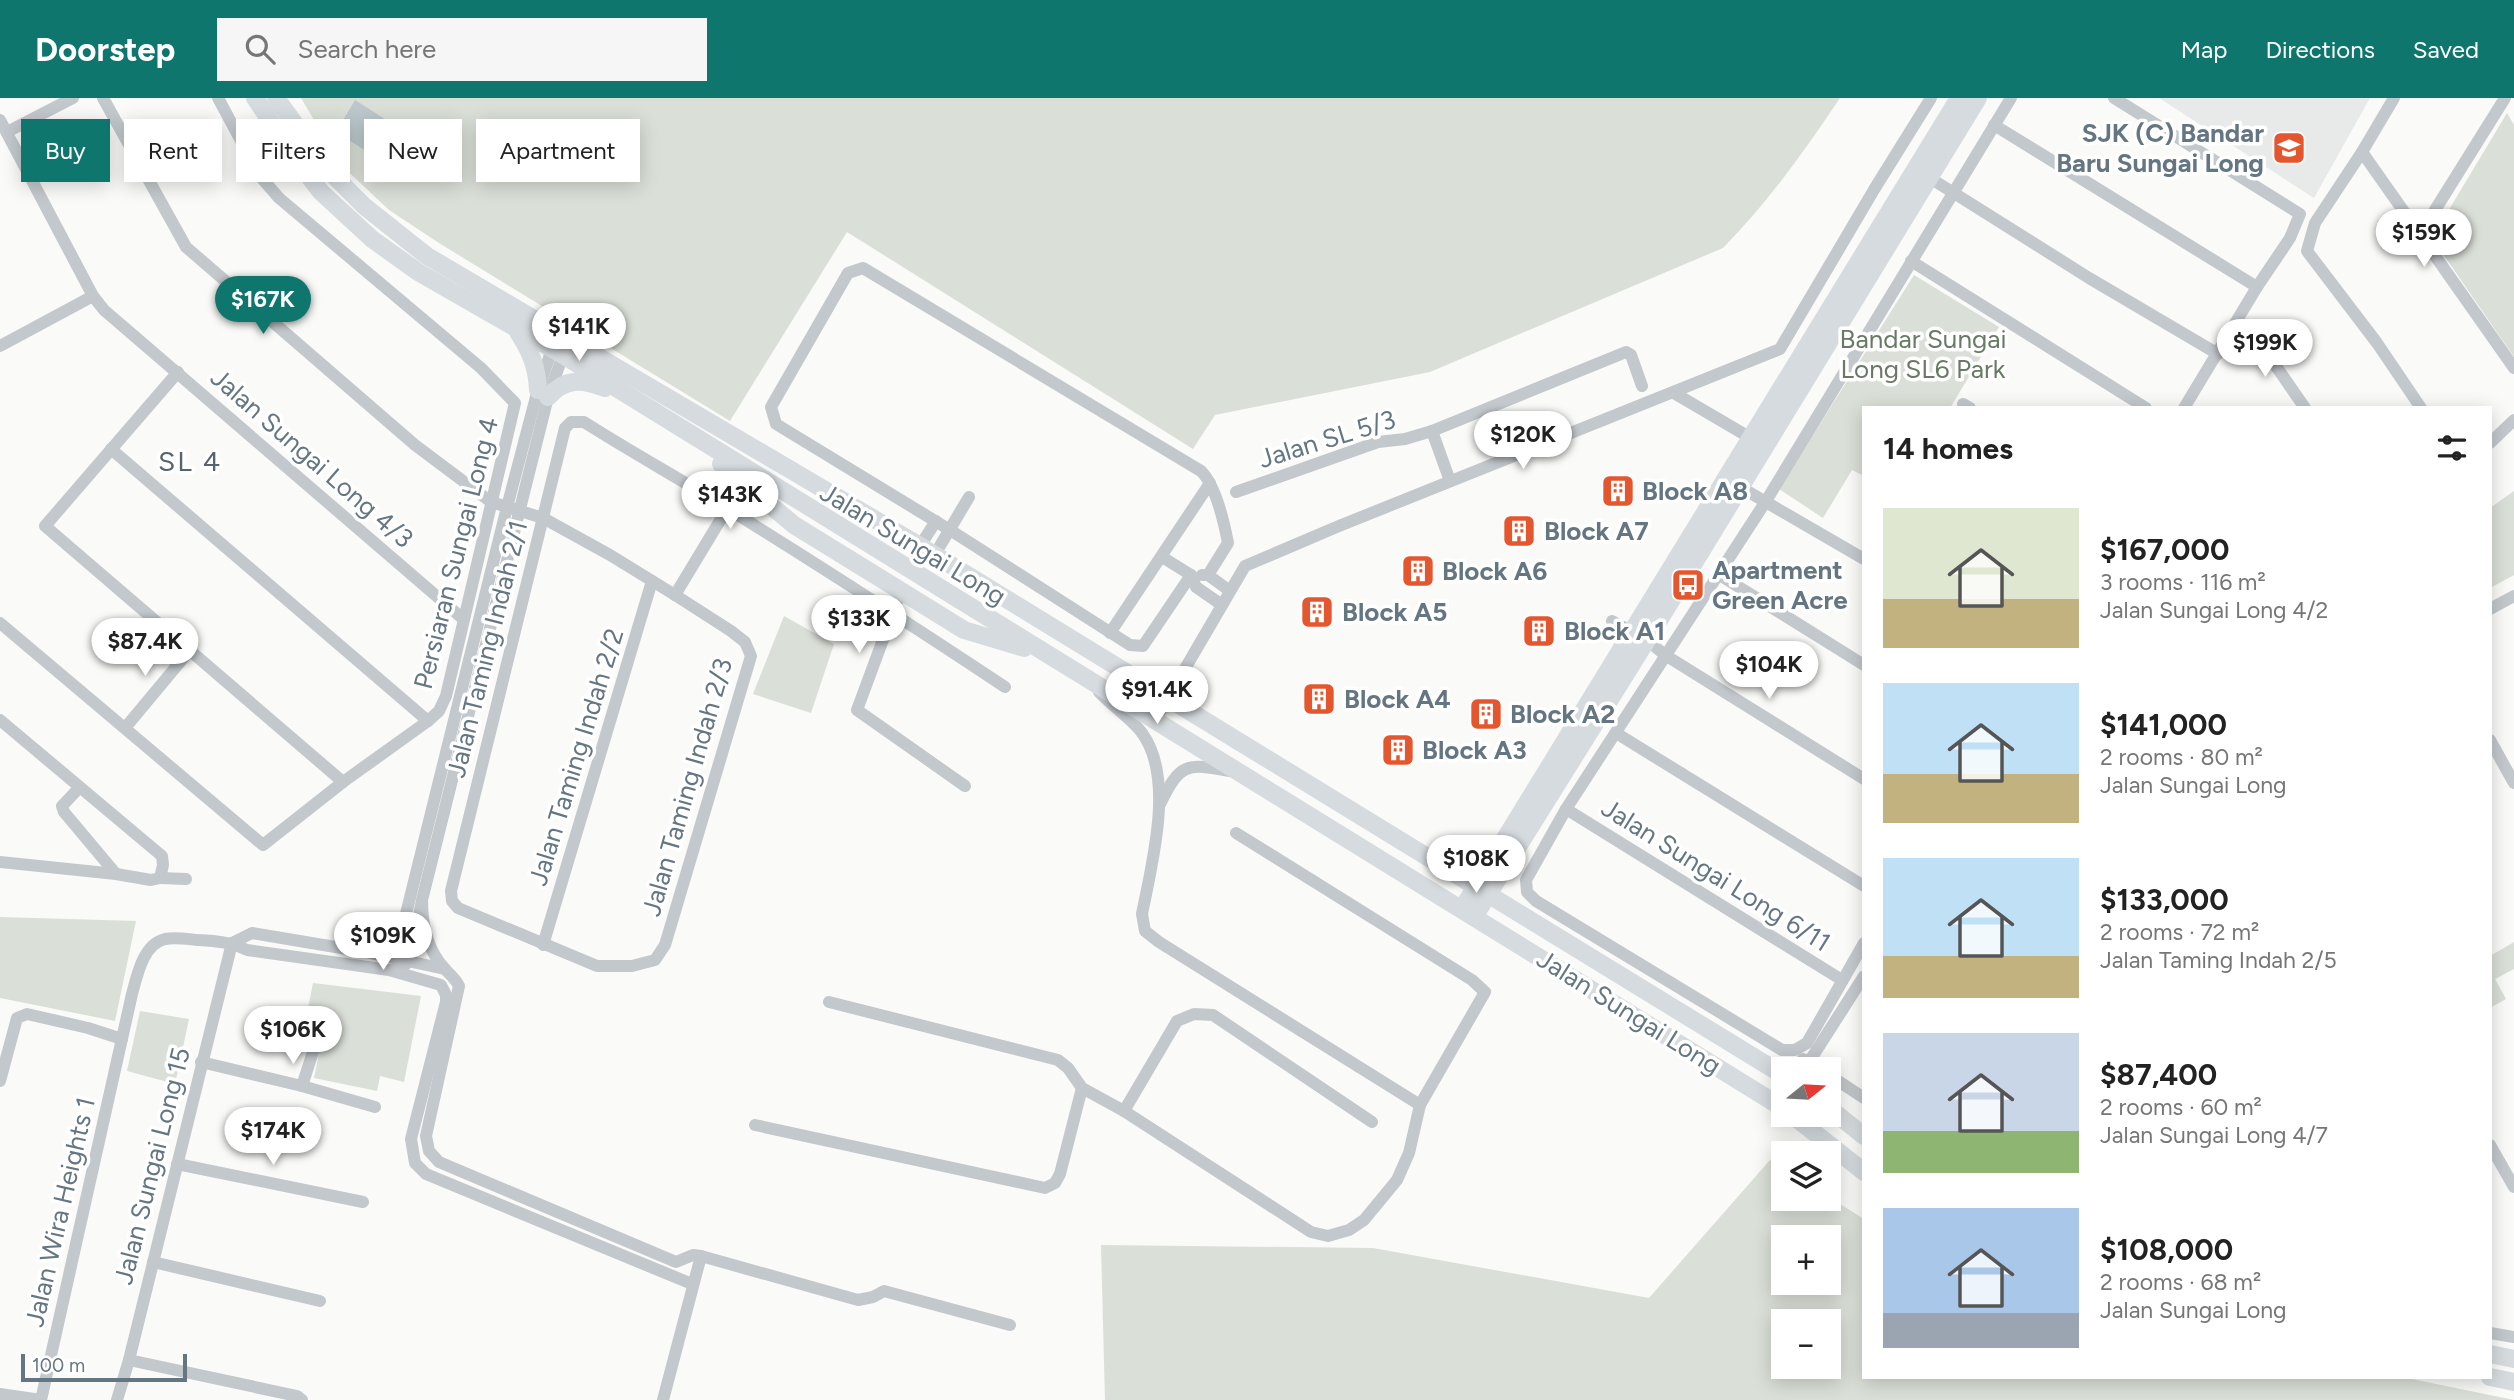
<!DOCTYPE html>
<meta charset="utf-8">
<style>
:root{--surface:#fff;--page:#f6f6f6;--text:#222;--muted:#767676;--accent:#0f766e}
body{margin:0;font-family:Figtree,sans-serif;background:var(--page);color:var(--text);height:100vh;display:flex;flex-direction:column;font-size:26px;white-space:nowrap}
*{box-sizing:border-box;margin:0}
p{font-size:23px;color:var(--muted)}
.icon{flex:none;width:38px;height:38px;fill:none;stroke:currentColor;stroke-width:2;stroke-linecap:round;stroke-linejoin:round}
.map{position:relative;flex:1;overflow:hidden}
.sheet{position:absolute;left:1862px;top:308px;width:630px;height:973px;display:flex;flex-direction:column;background:var(--surface);border-radius:0px;box-shadow:0 4px 18px #0003}
.sheet>*{flex:none}
.banner{position:absolute;left:21px;top:21px;width:665px;height:63px;display:flex;gap:14px}
.needle{width:46px;rotate:72deg}
.tools{position:absolute;left:1771px;top:959px;display:grid;gap:14px}
.tools a{display:grid;place-items:center;width:70px;height:70px;border-radius:0px;background:var(--surface);box-shadow:0 4px 18px #0003;font-size:35px}
.scale{position:absolute;left:21px;bottom:18px;width:166px;box-sizing:border-box;padding-left:7px;border:4px solid #657683;border-top:0;font-size:19px;line-height:24px;white-space:nowrap;color:#657683;-webkit-text-stroke:5px #fff;paint-order:stroke}
.price{position:absolute;translate:-50% -60px;padding:0 16px;border-radius:24px;background:#fff;color:#222;font-size:23px;line-height:46px;filter:drop-shadow(0 2px 4px #0008)}
.price::after{content:'';position:absolute;left:50%;top:42px;width:21px;height:16px;margin-left:-10px;background:inherit;clip-path:polygon(0 0,100% 0,50% 100%)}
.price.current{background:var(--accent);color:#fff}
ul{padding:0;list-style:none}
li{display:flex;align-items:center;gap:21px;height:175px;padding:0 21px}
li span{display:grid;place-items:center;flex:none;width:196px;height:140px;border-radius:0px;color:#555}
li>.icon{margin-inline-start:auto}
span .icon{width:84px;height:84px;fill:#fffc;stroke-width:1}
li b{font-size:30px}
h2{display:flex;justify-content:space-between;align-items:center;height:84px;padding:0 21px;font-size:30px}
.tag{padding:0 24px;border-radius:0px;background:var(--surface);box-shadow:0 4px 18px #0003;font-size:24px;line-height:63px}
.tag.current{background:var(--accent);color:#fff}
header{display:flex;align-items:center;gap:42px;box-sizing:border-box;height:98px;padding:0 35px;background:var(--accent);color:#fff}
header strong{font-size:33px}
nav{display:flex;gap:38px;margin-inline-start:auto;font-size:24px}
.search{width:490px;height:63px;background:var(--page);display:flex;align-items:center;gap:18px;box-sizing:border-box;padding:0 24px;border-radius:0px;color:var(--muted);font-size:26px}
.map>svg:first-child{display:block}
</style>
<header>
<strong>Doorstep</strong>
<div class="search"><svg class="icon" aria-label="search" viewBox="0 0 24 24"><circle cx="10" cy="10" r="6"/><path d="M15 15l6 6"/></svg>Search here</div>
<nav><a>Map</a><a>Directions</a><a>Saved</a></nav>
</header>
<div class="map">
<svg width="2514" height="1302" viewBox="0 0 2514 1302">
<rect width="100%" height="100%" fill="#fafaf8"/>
<polygon fill="#e8e9e9" points="2159,0 2370,0 2314,100"/>
<g fill="#dadfd7" fill-rule="evenodd">
<path d="M 301,0 L 1840,0 C 1803,55 1769,103 1723,150 L 1430,274 L 1215,317 L 1193,351 L 847,134 L 730,323 L 439,145 L 389,112 L 340,66 Z"/>
<polygon points="2507,15 2514,27 2514,259 2432,140"/>
<polygon points="1914,177 1999,229 1950,310 1864,310 1864,378 1852,372 1823,420 1779,391"/>
<polygon points="2514,393 2514,477 2490,490 2490,410"/>
<polygon points="784,518 834,546 811,615 753,596"/>
<polygon points="0,819 136,823 115,923 0,900"/>
<polygon points="2514,844 2514,871 2495,881 2506,901 2490,910 2490,858"/>
<polygon points="313,885 421,898 404,984 380,978 377,993 314,980 327,915 308,910"/>
<polygon points="140,913 189,921 175,986 127,973"/>
<path d="M 1770,1062 L 1783,1070 L 1783,1101 L 1829,1101 L 1829,1099 L 1864,1121 L 1864,1279 L 2402,1279 L 2514,1302 L 1105,1302 L 1101,1147 L 1373,1150 L 1649,1200 ZM 1783,1139 L 1829,1139 L 1829,1185 L 1783,1185 ZM 1783,1223 L 1829,1223 L 1829,1269 L 1783,1269 Z"/>
</g>
<polygon fill="#bbc7cb" points="355,2 427,48 407,79 336,34"/>
<g fill="none" stroke-linecap="round" stroke-linejoin="round">
<g stroke="#c3c8cc" stroke-width="12">
<path d="M 103,0 L 186,149 L 415,347 L 491,404 L 543,420 L 610,457 L 675,497 L 731,533 L 745,544 L 751,558 L 665,847 L 655,862 L 632,868 L 597,868 L 458,810 L 452,803 L 451,793 C 488,638 527,484 565,330 L 571,324 L 584,324 C 628,352 673,377 717,404 C 814,464 910,526 1005,589"/>
<polyline points="2114,0 2300,116 2290,140 2257,189 2184,310"/>
<polyline points="2394,0 2362,54 2315,125 2307,153 2377,245 2421,310"/>
<polyline points="0,22 93,198 104,212 462,520"/>
<polyline points="1994,27 2257,189"/>
<polyline points="7,34 73,0"/>
<polyline points="2362,54 2514,270"/>
<polyline points="1930,80 2089,180 2218,256"/>
<polyline points="2420,136 2505,0"/>
<polyline points="1911,163 2146,310"/>
<polyline points="2253,235 2305,310"/>
<polyline points="0,248 93,198"/>
<polyline points="178,274 45,428 343,684"/>
<polyline points="1674,295 1749,339"/>
<polyline points="1963,306 1970,310"/>
<polyline points="1432,333 1450,383"/>
<polyline points="2490,345 2514,322"/>
<polyline points="111,351 428,623"/>
<polyline points="1740,389 1864,461"/>
<polyline points="1236,394 1378,344 1405,341 1432,333 1626,254 1631,257 1642,288"/>
<polyline points="920,448 936,423"/>
<polyline points="934,458 969,399"/>
<polyline points="1162,459 1191,477 1196,489 1222,507"/>
<polyline points="1718,476 1864,567"/>
<path d="M 1191,477 L 1143,548 L 1130,547 L 950,432 L 776,326 L 771,309 L 848,175 L 863,170 L 1201,373 C 1216,388 1224,424 1228,445 L 1208,477"/>
<polyline points="1202,477 1208,477 1230,493"/>
<polyline points="901,493 857,612 965,688"/>
<polyline points="675,497 727,411"/>
<polyline points="2490,511 2514,498"/>
<polyline points="1612,523 1647,542 1665,557 1864,681"/>
<polyline points="0,525 263,747 343,684 428,623 439,613 446,598 515,305 481,270 279,100 260,78 218,0"/>
<polyline points="1110,535 1210,385"/>
<path d="M 1099,594 C 1111,607 1134,623 1142,635 C 1175,680 1152,765 1142,816 L 1145,833 L 1159,844 L 1420,1007"/>
<polyline points="0,622 162,758 163,767 160,780 151,782 116,776 0,764"/>
<polyline points="1155,622 1245,468 1339,428 1780,251 1875,90 1931,0"/>
<polyline points="125,630 190,552"/>
<polyline points="1616,635 1864,788"/>
<polyline points="2490,642 2514,685"/>
<polyline points="79,690 62,708 64,714 116,776"/>
<path d="M 1160,706 C 1180,665 1186,665 1230,673"/>
<polyline points="1566,711 1842,882"/>
<polyline points="160,780 186,781"/>
<path d="M 422,802 C 422,827 427,852 445,871 C 450,877 455,880 459,888 L 426,1038 L 429,1053 L 439,1064 L 676,1164 L 693,1157 L 701,1158 L 858,1202 L 873,1199 L 884,1193 L 1010,1227"/>
<polyline points="232,845 252,835 365,854 386,848 401,836 507,409 537,295 552,251"/>
<polyline points="1864,845 1807,945 1795,952 1782,952 1536,803 1527,794 1526,782 1566,711 1766,403 2011,0"/>
<polyline points="543,847 652,483"/>
<polyline points="370,855 445,871"/>
<polyline points="391,872 403,869 410,862 422,802 548,299 563,257"/>
<polyline points="829,904 1058,962 1068,970 1082,990 1124,1013 1311,1134 1328,1138 1349,1132 1364,1122 1397,1082 1409,1055 1420,1007 1485,894 1472,882 1236,735"/>
<polyline points="201,964 302,988 375,1009"/>
<polyline points="1809,964 1864,878"/>
<polyline points="1797,971 1803,961 1820,971"/>
<polyline points="1829,977 1864,1000"/>
<polyline points="0,983 17,920 27,916 88,930 122,941"/>
<polyline points="302,988 322,926"/>
<polyline points="1124,1013 1177,923 1194,916 1213,917 1372,1024"/>
<polyline points="755,1027 1045,1090 1055,1085 1060,1076 1082,990"/>
<polyline points="2490,1047 2514,1089"/>
<polyline points="177,1066 363,1104"/>
<polyline points="153,1164 320,1203"/>
<polyline points="2490,1235 2514,1239"/>
<polyline points="129,1262 297,1298 302,1302"/>
<polyline points="0,1296 41,1302"/>
<path d="M 41,1302 L 132,896 C 137,878 143,846 165,841 C 175,839 187,841 198,842 C 216,843 231,844 247,852 L 389,872 L 441,887 L 446,897 L 446,904 L 411,1041 L 415,1065 L 426,1076 L 692,1186"/>
<polyline points="117,1302 129,1262 232,845"/>
<polyline points="663,1302 701,1158"/>
</g>
<g stroke="#d6dbdf" stroke-width="18">
<polyline points="255,0 295,60 321,94 372,141 418,174 563,257 1783,1010"/>
<polyline points="276,0 328,72 364,108 427,158 920,448 1783,977"/>
<path d="M 518,234 C 531,254 537,269 538,292"/>
<path d="M 548,299 C 565,280 581,281 605,290"/>
<polyline points="721,366 794,427 901,493 964,532 1024,550"/>
<polyline points="1462,811 1959,0"/>
<polyline points="1474,819 1647,542 1978,0"/>
<polyline points="1829,1010 1864,1038"/>
<polyline points="1792,1017 1864,1074"/>
<polyline points="2490,1256 2514,1261"/>
<polyline points="2490,1279 2514,1284"/>
</g>
</g>
<defs>
<symbol id="school-square" viewBox="-11 -11 22 22"><rect x="-9" y="-9" width="18" height="18" rx="4" fill="#e4572e" stroke="#fff"/><path d="M0-5L7-2L0 1L-7-2ZM-4 1L0 2.5L4 1V4Q0 6-4 4Z" fill="#fff"/></symbol>
<symbol id="building-square" viewBox="-11 -11 22 22"><rect x="-9" y="-9" width="18" height="18" rx="4" fill="#e4572e" stroke="#fff"/><path d="M-4-6H4V6H1V3H-1V6H-4ZM-2.5-4.3h1.7v1.8h-1.7ZM.8-4.3h1.7v1.8H.8ZM-2.5-1h1.7V.8h-1.7ZM.8-1h1.7V.8H.8Z" fill="#fff"/></symbol>
<symbol id="bus-square" viewBox="-11 -11 22 22"><rect x="-9" y="-9" width="18" height="18" rx="4" fill="#e4572e" stroke="#fff"/><path d="M-5-6H5V4H4V6H2V4H-2V6H-4V4H-5ZM-3.5-4V0h7V-4ZM-3.5 1.2v1.5H-2V1.2ZM2 1.2v1.5H3.5V1.2Z" fill="#fff"/></symbol>
</defs>
<g fill-rule="evenodd">
<use href="#school-square" x="2270" y="31" width="38" height="38"/>
<use href="#building-square" x="1599" y="374" width="38" height="38"/>
<use href="#building-square" x="1500" y="414" width="38" height="38"/>
<use href="#building-square" x="1399" y="454" width="38" height="38"/>
<use href="#bus-square" x="1669" y="468" width="38" height="38"/>
<use href="#building-square" x="1298" y="495" width="38" height="38"/>
<use href="#building-square" x="1520" y="514" width="38" height="38"/>
<use href="#building-square" x="1300" y="582" width="38" height="38"/>
<use href="#building-square" x="1467" y="597" width="38" height="38"/>
<use href="#building-square" x="1379" y="633" width="38" height="38"/>
</g>
<g text-anchor="middle" stroke-width="7" stroke-linejoin="round" paint-order="stroke">
<g font-size="26" font-weight="bold" fill="#657683" stroke="#fff" text-anchor="start">
<text x="2264" y="44" text-anchor="end">SJK (C) Bandar<tspan x="2264" dy="30">Baru Sungai Long</tspan></text>
<text x="1642" y="402">Block A8</text>
<text x="1544" y="442">Block A7</text>
<text x="1712" y="481">Apartment<tspan x="1712" dy="30">Green Acre</tspan></text>
<text x="1442" y="482">Block A6</text>
<text x="1342" y="523">Block A5</text>
<text x="1564" y="542">Block A1</text>
<text x="1344" y="610">Block A4</text>
<text x="1510" y="625">Block A2</text>
<text x="1422" y="661">Block A3</text>
</g>
<g font-size="26" fill="#687a64" stroke="#fff">
<text x="1923" y="250">Bandar Sungai<tspan x="1923" dy="30">Long SL6 Park</tspan></text>
</g>
<g font-size="26" fill="#657683" stroke="#fff">
<text transform="translate(1327 341) rotate(-17)" y="9">Jalan SL 5/3</text>
<text transform="translate(312 360) rotate(41)" y="9">Jalan Sungai Long 4/3</text>
<text transform="translate(913 446) rotate(31)" y="9">Jalan Sungai Long</text>
<text transform="translate(456 455) rotate(-76)" y="9">Persiaran Sungai Long 4</text>
<text transform="translate(487 551) rotate(-76)" y="9">Jalan Taming Indah 2/1</text>
<text transform="translate(576 659) rotate(-73)" y="9">Jalan Taming Indah 2/2</text>
<text transform="translate(687 689) rotate(-74)" y="9">Jalan Taming Indah 2/3</text>
<text transform="translate(1716 777) rotate(32)" y="9">Jalan Sungai Long 6/11</text>
<text transform="translate(1629 914) rotate(32)" y="9">Jalan Sungai Long</text>
<text transform="translate(152 1068) rotate(-76)" y="9">Jalan Sungai Long 15</text>
<text transform="translate(60 1114) rotate(-77)" y="9">Jalan Wira Heights 1</text>
</g>
<g font-size="28" letter-spacing="2" fill="#57646e" stroke="#fff">
<text x="190" y="373">SL 4</text>
</g>
</g>
</svg>
<div class="tools">
<a><svg class="needle" viewBox="-14 -14 28 28"><path d="M0-13l5 13h-10z" fill="#e53935"/><path d="M0 13l5-13h-10z" fill="#767676"/></svg></a>
<a><svg class="icon" aria-label="layers" viewBox="0 0 24 24"><path d="M12 4l9 5-9 5-9-5zM3 14l9 5 9-5"/></svg></a>
<a>+</a>
<a>−</a>
</div>
<div class="scale">100 m</div>
<b class="price" style="left:2424px;top:171px">$159K</b>
<b class="price current" style="left:263px;top:238px">$167K</b>
<b class="price" style="left:579px;top:265px">$141K</b>
<b class="price" style="left:2265px;top:281px">$199K</b>
<b class="price" style="left:1523px;top:373px">$120K</b>
<b class="price" style="left:730px;top:433px">$143K</b>
<b class="price" style="left:859px;top:557px">$133K</b>
<b class="price" style="left:145px;top:580px">$87.4K</b>
<b class="price" style="left:1769px;top:603px">$104K</b>
<b class="price" style="left:1157px;top:628px">$91.4K</b>
<b class="price" style="left:1476px;top:797px">$108K</b>
<b class="price" style="left:383px;top:874px">$109K</b>
<b class="price" style="left:293px;top:968px">$106K</b>
<b class="price" style="left:273px;top:1069px">$174K</b>
<div class="banner">
<a class="tag current">Buy</a>
<a class="tag">Rent</a>
<a class="tag">Filters</a>
<a class="tag">New</a>
<a class="tag">Apartment</a>
</div>
<section class="sheet">
<h2>14 homes<svg class="icon" aria-label="filters" viewBox="0 0 24 24"><path d="M4 7h16M4 17h16"/><circle cx="9" cy="7" r="2"/><circle cx="15" cy="17" r="2"/></svg></h2>
<ul>
<li><span style="background:linear-gradient(#dfe7d0 65%,#c2b280 0)"><svg class="icon" aria-label="home" viewBox="0 0 24 24"><path d="M3 11l9-7 9 7M6 9v11h12V9"/></svg></span><div><b>$167,000</b><p>3 rooms · 116 m²</p><p>Jalan Sungai Long 4/2</p></div></li>
<li><span style="background:linear-gradient(#bfe0f5 65%,#c2b280 0)"><svg class="icon" aria-label="home" viewBox="0 0 24 24"><path d="M3 11l9-7 9 7M6 9v11h12V9"/></svg></span><div><b>$141,000</b><p>2 rooms · 80 m²</p><p>Jalan Sungai Long</p></div></li>
<li><span style="background:linear-gradient(#bfe0f5 70%,#c2b280 0)"><svg class="icon" aria-label="home" viewBox="0 0 24 24"><path d="M3 11l9-7 9 7M6 9v11h12V9"/></svg></span><div><b>$133,000</b><p>2 rooms · 72 m²</p><p>Jalan Taming Indah 2/5</p></div></li>
<li><span style="background:linear-gradient(#c9d6e8 70%,#8fb573 0)"><svg class="icon" aria-label="home" viewBox="0 0 24 24"><path d="M3 11l9-7 9 7M6 9v11h12V9"/></svg></span><div><b>$87,400</b><p>2 rooms · 60 m²</p><p>Jalan Sungai Long 4/7</p></div></li>
<li><span style="background:linear-gradient(#a9c7e8 75%,#9aa5b1 0)"><svg class="icon" aria-label="home" viewBox="0 0 24 24"><path d="M3 11l9-7 9 7M6 9v11h12V9"/></svg></span><div><b>$108,000</b><p>2 rooms · 68 m²</p><p>Jalan Sungai Long</p></div></li>
</ul>
</section>
</div>
